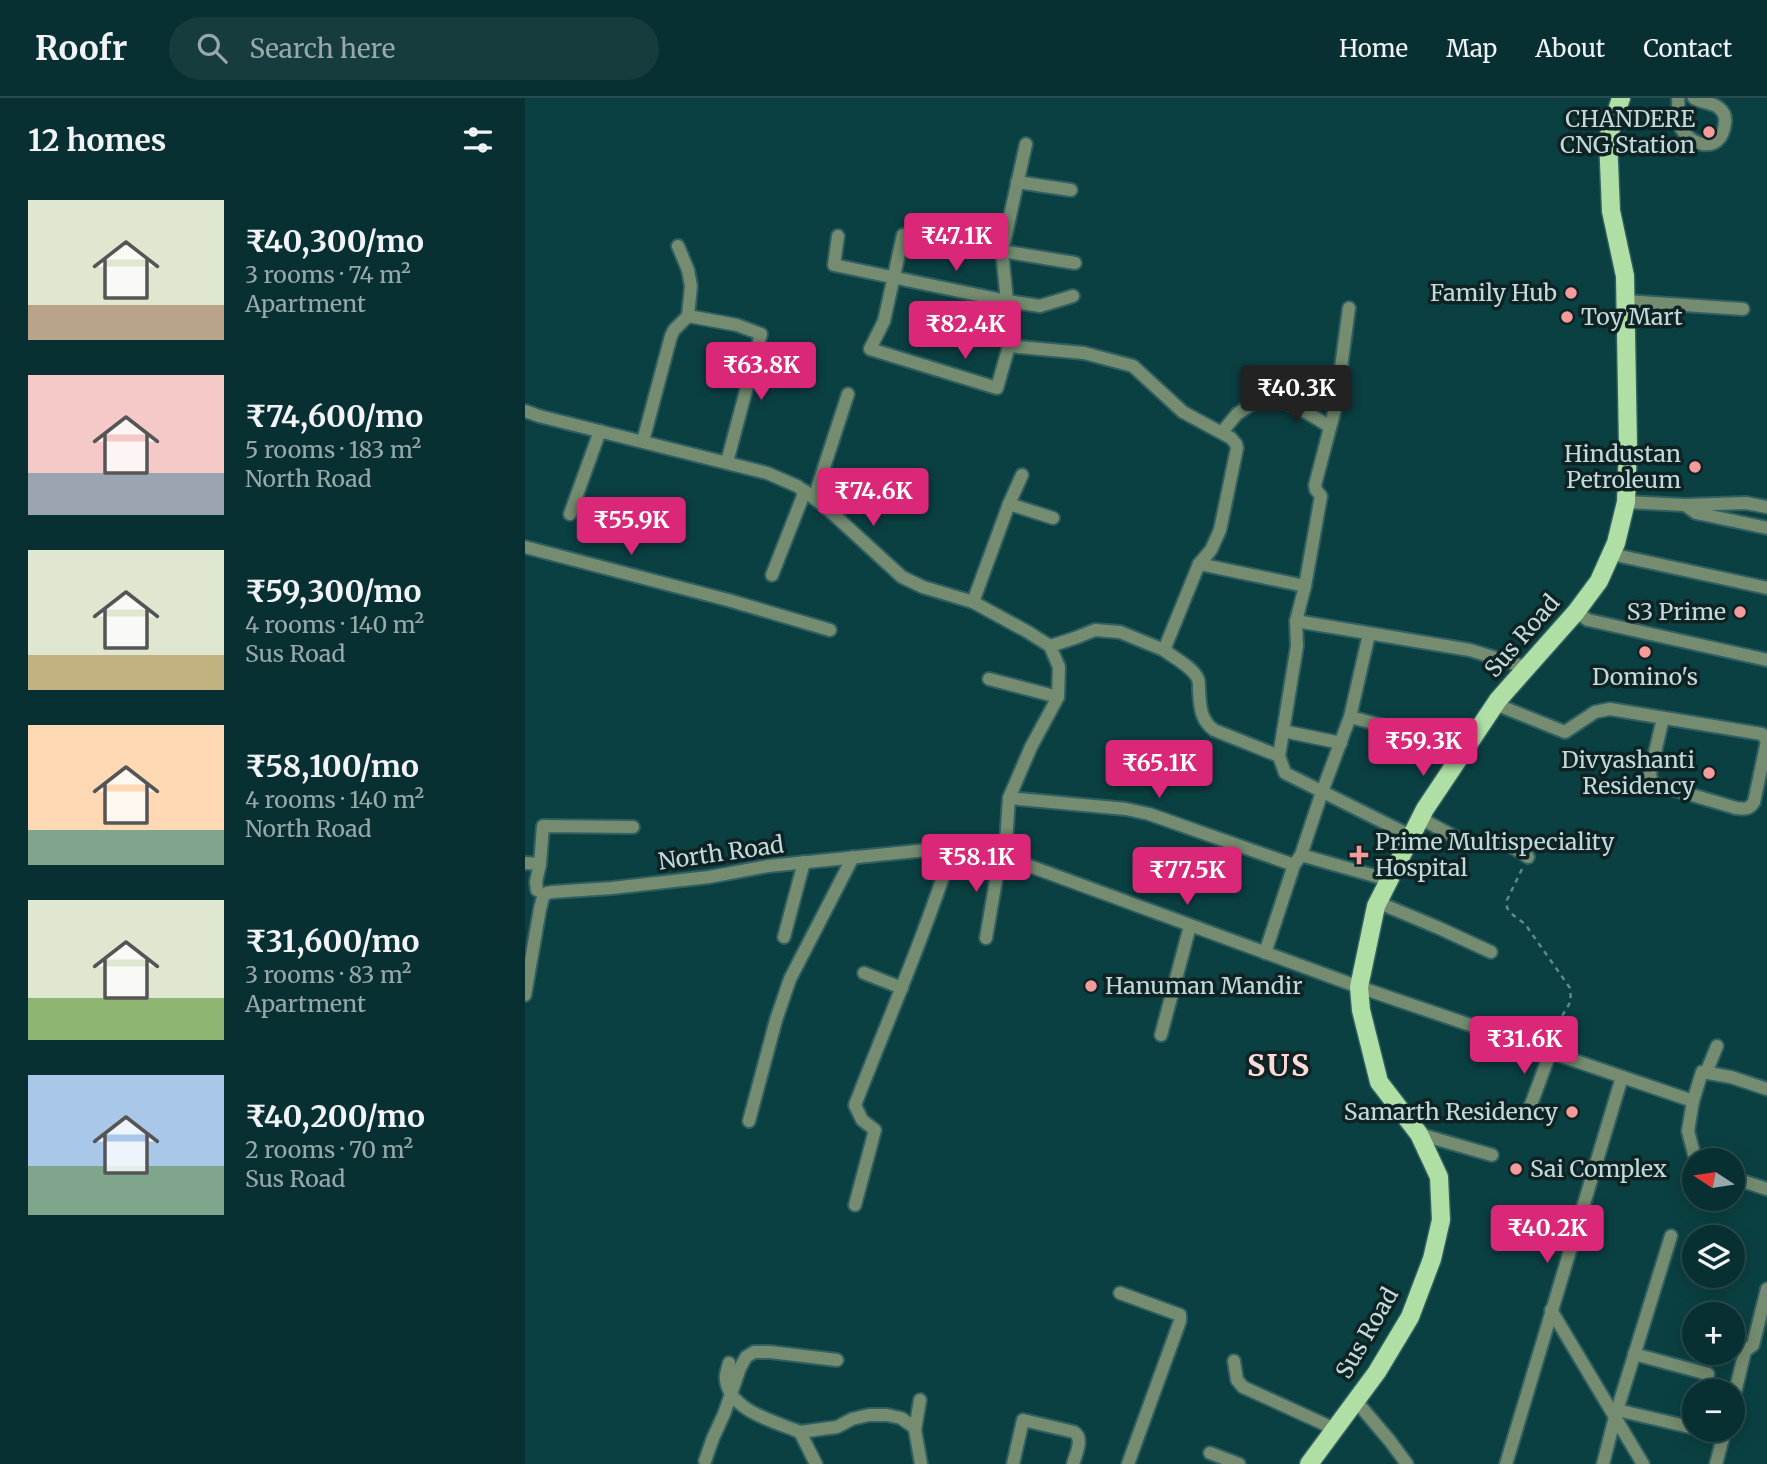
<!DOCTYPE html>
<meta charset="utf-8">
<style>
:root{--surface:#083032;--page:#163c3e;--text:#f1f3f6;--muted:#98a9ac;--line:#294b4d;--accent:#db2777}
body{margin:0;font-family:Merriweather,serif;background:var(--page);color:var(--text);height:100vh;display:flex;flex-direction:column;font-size:26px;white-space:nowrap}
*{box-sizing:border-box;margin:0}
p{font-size:23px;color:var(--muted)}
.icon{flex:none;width:38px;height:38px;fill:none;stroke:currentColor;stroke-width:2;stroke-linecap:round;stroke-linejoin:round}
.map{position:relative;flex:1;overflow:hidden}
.sheet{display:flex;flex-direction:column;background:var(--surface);width:525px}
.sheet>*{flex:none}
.needle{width:46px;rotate:282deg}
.tools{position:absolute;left:1157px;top:1050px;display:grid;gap:14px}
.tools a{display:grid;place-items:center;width:63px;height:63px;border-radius:50%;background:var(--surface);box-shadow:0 4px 18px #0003,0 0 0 2px var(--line);font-size:35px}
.price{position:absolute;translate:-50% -60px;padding:0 16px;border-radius:7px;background:var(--accent);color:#fff;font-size:23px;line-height:46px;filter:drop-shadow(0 2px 4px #0008)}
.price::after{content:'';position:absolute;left:50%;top:42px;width:21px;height:16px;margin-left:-10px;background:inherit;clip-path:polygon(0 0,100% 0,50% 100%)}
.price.current{background:#222;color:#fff}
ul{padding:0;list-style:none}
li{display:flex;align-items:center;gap:21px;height:175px;padding:0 28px}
li span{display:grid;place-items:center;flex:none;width:196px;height:140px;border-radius:0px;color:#555}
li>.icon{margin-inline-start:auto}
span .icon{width:84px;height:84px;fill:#fffc;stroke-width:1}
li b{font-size:30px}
h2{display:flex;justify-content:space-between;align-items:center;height:84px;padding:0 28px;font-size:30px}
header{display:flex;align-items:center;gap:42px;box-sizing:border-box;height:98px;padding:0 35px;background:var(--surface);border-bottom:2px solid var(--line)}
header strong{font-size:33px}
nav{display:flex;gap:38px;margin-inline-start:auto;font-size:24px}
.search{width:490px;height:63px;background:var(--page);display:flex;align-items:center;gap:18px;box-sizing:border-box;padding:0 24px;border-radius:38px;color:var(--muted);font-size:26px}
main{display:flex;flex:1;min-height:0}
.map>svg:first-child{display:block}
</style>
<header>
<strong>Roofr</strong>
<div class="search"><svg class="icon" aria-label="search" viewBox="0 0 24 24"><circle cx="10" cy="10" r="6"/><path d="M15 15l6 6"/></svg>Search here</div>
<nav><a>Home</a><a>Map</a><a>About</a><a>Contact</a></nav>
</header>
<main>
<section class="sheet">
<h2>12 homes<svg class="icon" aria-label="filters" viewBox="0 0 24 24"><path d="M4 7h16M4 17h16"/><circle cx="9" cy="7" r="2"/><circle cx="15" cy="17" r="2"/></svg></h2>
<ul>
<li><span style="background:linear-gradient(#dfe7d0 75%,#b9a48a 0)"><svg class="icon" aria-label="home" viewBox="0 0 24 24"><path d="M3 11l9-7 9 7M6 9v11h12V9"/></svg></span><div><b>₹40,300/mo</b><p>3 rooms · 74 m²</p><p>Apartment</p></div></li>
<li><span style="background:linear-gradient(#f6c9c9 70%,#9aa5b1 0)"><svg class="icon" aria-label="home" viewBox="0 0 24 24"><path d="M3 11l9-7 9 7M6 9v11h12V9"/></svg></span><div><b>₹74,600/mo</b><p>5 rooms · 183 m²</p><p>North Road</p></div></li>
<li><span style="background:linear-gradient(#dfe7d0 75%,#c2b280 0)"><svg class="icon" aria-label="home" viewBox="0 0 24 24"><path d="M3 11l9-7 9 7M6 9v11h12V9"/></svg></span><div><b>₹59,300/mo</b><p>4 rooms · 140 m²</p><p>Sus Road</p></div></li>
<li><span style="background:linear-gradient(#ffd9b3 75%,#7fa58c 0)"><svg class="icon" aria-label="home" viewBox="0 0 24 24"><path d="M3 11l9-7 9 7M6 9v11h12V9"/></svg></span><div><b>₹58,100/mo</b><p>4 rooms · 140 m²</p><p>North Road</p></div></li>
<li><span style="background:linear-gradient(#dfe7d0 70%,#8fb573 0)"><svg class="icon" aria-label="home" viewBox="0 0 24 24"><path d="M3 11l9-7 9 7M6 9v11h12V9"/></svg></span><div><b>₹31,600/mo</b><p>3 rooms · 83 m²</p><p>Apartment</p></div></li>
<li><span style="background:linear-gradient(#a9c7e8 65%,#7fa58c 0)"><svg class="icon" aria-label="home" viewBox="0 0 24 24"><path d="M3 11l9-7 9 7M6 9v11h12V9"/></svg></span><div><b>₹40,200/mo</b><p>2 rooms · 70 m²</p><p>Sus Road</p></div></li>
</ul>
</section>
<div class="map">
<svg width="1242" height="1366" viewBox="0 0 1242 1366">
<rect width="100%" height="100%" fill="#0b4042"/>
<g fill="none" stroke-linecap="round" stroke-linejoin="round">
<defs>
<g id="minor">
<path d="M 1153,0 C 1154,7 1152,16 1153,22 C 1159,48 1197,59 1200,25 C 1201,19 1199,14 1194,10 C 1188,4 1176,5 1169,0"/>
<polyline points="492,84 546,92"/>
<polyline points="313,138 309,167 482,203 477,154 501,46"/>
<polyline points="153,148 163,172 166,188 163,218"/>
<polyline points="548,198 515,208 482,203 484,248 472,290 345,251 359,223 378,137 550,165"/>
<polyline points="1100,203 1218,211"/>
<polyline points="484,248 559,255 608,268 658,314 706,340 711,346 712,350 695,432 686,452 674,466"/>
<path d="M 748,300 C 769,306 787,317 805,329"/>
<polyline points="0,313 14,318 242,375 272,388 289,400 305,413 377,479 398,489 448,504 503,534 525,548 534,569 533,599 506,649 484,700 480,759"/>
<polyline points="697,334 712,316 727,306"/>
<polyline points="118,343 146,238 149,232 163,218 212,227 236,236 202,364"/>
<polyline points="289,400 323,296"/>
<polyline points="1101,404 1160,407 1221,405 1242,409"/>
<polyline points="484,406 528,420"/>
<polyline points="1160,407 1171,415 1242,430"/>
<polyline points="45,416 75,333"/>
<polyline points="0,449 203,502 305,532"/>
<polyline points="1086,456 1242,490"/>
<polyline points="247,477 280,393"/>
<polyline points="780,488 796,398 791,392 790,387 811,307 824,210"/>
<polyline points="448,504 484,406 497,377"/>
<polyline points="1051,514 1063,522 1242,562"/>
<polyline points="771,523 772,548 754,658 760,675 886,738"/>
<polyline points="525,548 550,540 570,532 595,534 639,552 674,466 780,488 771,523 945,552 1003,570"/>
<path d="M 639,552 C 649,560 668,569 673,581 C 674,583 674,589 674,592 C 675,607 675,622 689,632 L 754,658"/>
<polyline points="464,581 533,599"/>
<path d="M 970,606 L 1040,634 L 1070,614 L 1085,611 L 1237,636 L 1242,643 L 1229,704 C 1224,712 1219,711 1211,710 L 1130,686 L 1126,681 L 1125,676 L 1138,620"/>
<polyline points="825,619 887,635 917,649 934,660"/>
<polyline points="758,633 816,645"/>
<polyline points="484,700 601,711 624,716 769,767"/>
<path d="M 895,720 L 945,747 C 972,738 981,744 1003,759"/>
<polyline points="776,757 797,694 825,619 844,536"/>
<polyline points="0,765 15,766"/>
<polyline points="12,792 11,784 15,766 18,728 108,729"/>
<polyline points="852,804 914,830 966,854"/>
<polyline points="259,839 279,764"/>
<polyline points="461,840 475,759"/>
<polyline points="740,855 769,767 776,757 864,782"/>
<polyline points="339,875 377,890"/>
<polyline points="0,897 15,811 18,799 22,795 27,794 87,790 184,779 243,768 402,752 445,754 480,759 834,889 1168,1003"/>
<polyline points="636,937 665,828"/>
<polyline points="1181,975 1192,948"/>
<polyline points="1004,1012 1025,955"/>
<polyline points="224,1023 251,922 265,881 328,759"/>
<polyline points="894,1036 967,1057"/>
<polyline points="1178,1062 1169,1056 1163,1033 1168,1003 1177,974 1206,979 1242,991"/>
<polyline points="1208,1080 1242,1091"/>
<path d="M 330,1107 L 350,1032 L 337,1022 L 330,1007 C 363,922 399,839 427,752"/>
<polyline points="595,1195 655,1217 655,1223 603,1366"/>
<polyline points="1026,1212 1118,1366"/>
<polyline points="1109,1256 1183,1276 1180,1293"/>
<polyline points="709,1263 712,1282 718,1289 810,1331"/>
<path d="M 204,1265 C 203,1270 200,1277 201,1282 C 205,1313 251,1324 275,1334 L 291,1366"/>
<polyline points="395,1302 390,1332 396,1366"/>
<polyline points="831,1303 865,1343 882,1366"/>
<polyline points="1208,1303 1220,1253 1228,1247 1242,1191"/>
<polyline points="1092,1312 1169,1330"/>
<polyline points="275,1334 312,1329 327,1321 344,1317 362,1317 376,1320 390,1330"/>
<polyline points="685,1355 714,1366"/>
<polyline points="180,1363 188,1340 199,1316 215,1270 221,1259 229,1254 245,1254 312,1262"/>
<path d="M 488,1366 L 498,1322 L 549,1334 C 559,1340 551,1356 548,1366"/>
<polyline points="981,1366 1097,979"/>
<polyline points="1078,1366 1090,1319 1146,1138"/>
<polyline points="1191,1366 1200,1332"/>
</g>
<polyline id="major" points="784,1366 852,1274 885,1219 907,1161 916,1122 914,1079 894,1036 854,984 836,912 834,889 851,808 900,711 973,602 1051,514 1074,483 1091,445 1101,404 1103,348 1100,178 1086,113 1083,40 1096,0"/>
</defs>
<use href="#minor" stroke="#305f61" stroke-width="16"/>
<use href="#major" stroke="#305f61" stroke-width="21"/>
<polyline stroke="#61888a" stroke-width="2.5" stroke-dasharray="5 5" stroke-linecap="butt" points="997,771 982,802 982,810 988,817 1000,826 1045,890 1046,903 1034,923 1018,938"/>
<use href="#minor" stroke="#758c70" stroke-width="12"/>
<use href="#major" stroke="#b0dfa6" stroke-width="18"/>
</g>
<g fill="#f59b9b" stroke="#0f2324" stroke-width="2.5">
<circle cx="1184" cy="34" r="7"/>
<circle cx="1046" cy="195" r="7"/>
<circle cx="1042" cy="219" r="7"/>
<circle cx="1170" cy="369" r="7"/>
<circle cx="1215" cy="514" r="7"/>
<circle cx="1120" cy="554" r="7"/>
<circle cx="1184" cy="675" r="7"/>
<path d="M830.5 746.5h7v7h7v7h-7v7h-7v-7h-7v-7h7z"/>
<circle cx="566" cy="888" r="7"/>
<circle cx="1047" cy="1014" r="7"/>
<circle cx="991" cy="1071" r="7"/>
</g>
<g text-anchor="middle" stroke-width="7" stroke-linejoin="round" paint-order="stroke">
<g font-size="23" fill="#c2dadb" stroke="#0f2324" text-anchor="end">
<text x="1170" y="29">CHANDERE<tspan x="1170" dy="26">CNG Station</tspan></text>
<text x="1032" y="203">Family Hub</text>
<text x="1056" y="227" text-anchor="start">Toy Mart</text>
<text x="1156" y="364">Hindustan<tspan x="1156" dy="26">Petroleum</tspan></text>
<text x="1201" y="522">S3 Prime</text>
<text x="1120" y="587" text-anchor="middle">Domino's</text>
<text x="1170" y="670">Divyashanti<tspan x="1170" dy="26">Residency</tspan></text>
<text x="850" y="752" text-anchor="start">Prime Multispeciality<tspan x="850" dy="26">Hospital</tspan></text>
<text x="580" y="896" text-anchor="start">Hanuman Mandir</text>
<text x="1033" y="1022">Samarth Residency</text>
<text x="1005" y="1079" text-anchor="start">Sai Complex</text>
</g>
<g font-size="23" fill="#c2dadb" stroke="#0f2324">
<text transform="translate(997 538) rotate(-49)" y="8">Sus Road</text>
<text transform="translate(196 755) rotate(-8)" y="8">North Road</text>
<text transform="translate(842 1235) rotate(-60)" y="8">Sus Road</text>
</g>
<g font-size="30" font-weight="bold" letter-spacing="2" fill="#fedad9" stroke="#0f2324">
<text x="754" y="978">SUS</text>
</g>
</g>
</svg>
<div class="tools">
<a><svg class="needle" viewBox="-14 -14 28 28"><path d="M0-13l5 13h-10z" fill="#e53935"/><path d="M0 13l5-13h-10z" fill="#98a9ac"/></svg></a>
<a><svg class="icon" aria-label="layers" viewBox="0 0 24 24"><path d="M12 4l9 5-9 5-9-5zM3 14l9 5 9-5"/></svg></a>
<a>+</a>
<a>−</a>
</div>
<b class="price" style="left:431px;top:175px">₹47.1K</b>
<b class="price" style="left:440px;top:263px">₹82.4K</b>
<b class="price" style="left:236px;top:304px">₹63.8K</b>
<b class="price current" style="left:771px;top:327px">₹40.3K</b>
<b class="price" style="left:348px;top:430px">₹74.6K</b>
<b class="price" style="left:106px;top:459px">₹55.9K</b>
<b class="price" style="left:898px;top:680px">₹59.3K</b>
<b class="price" style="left:634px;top:702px">₹65.1K</b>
<b class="price" style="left:451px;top:796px">₹58.1K</b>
<b class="price" style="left:662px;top:809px">₹77.5K</b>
<b class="price" style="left:999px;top:978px">₹31.6K</b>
<b class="price" style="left:1022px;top:1167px">₹40.2K</b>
</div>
</main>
